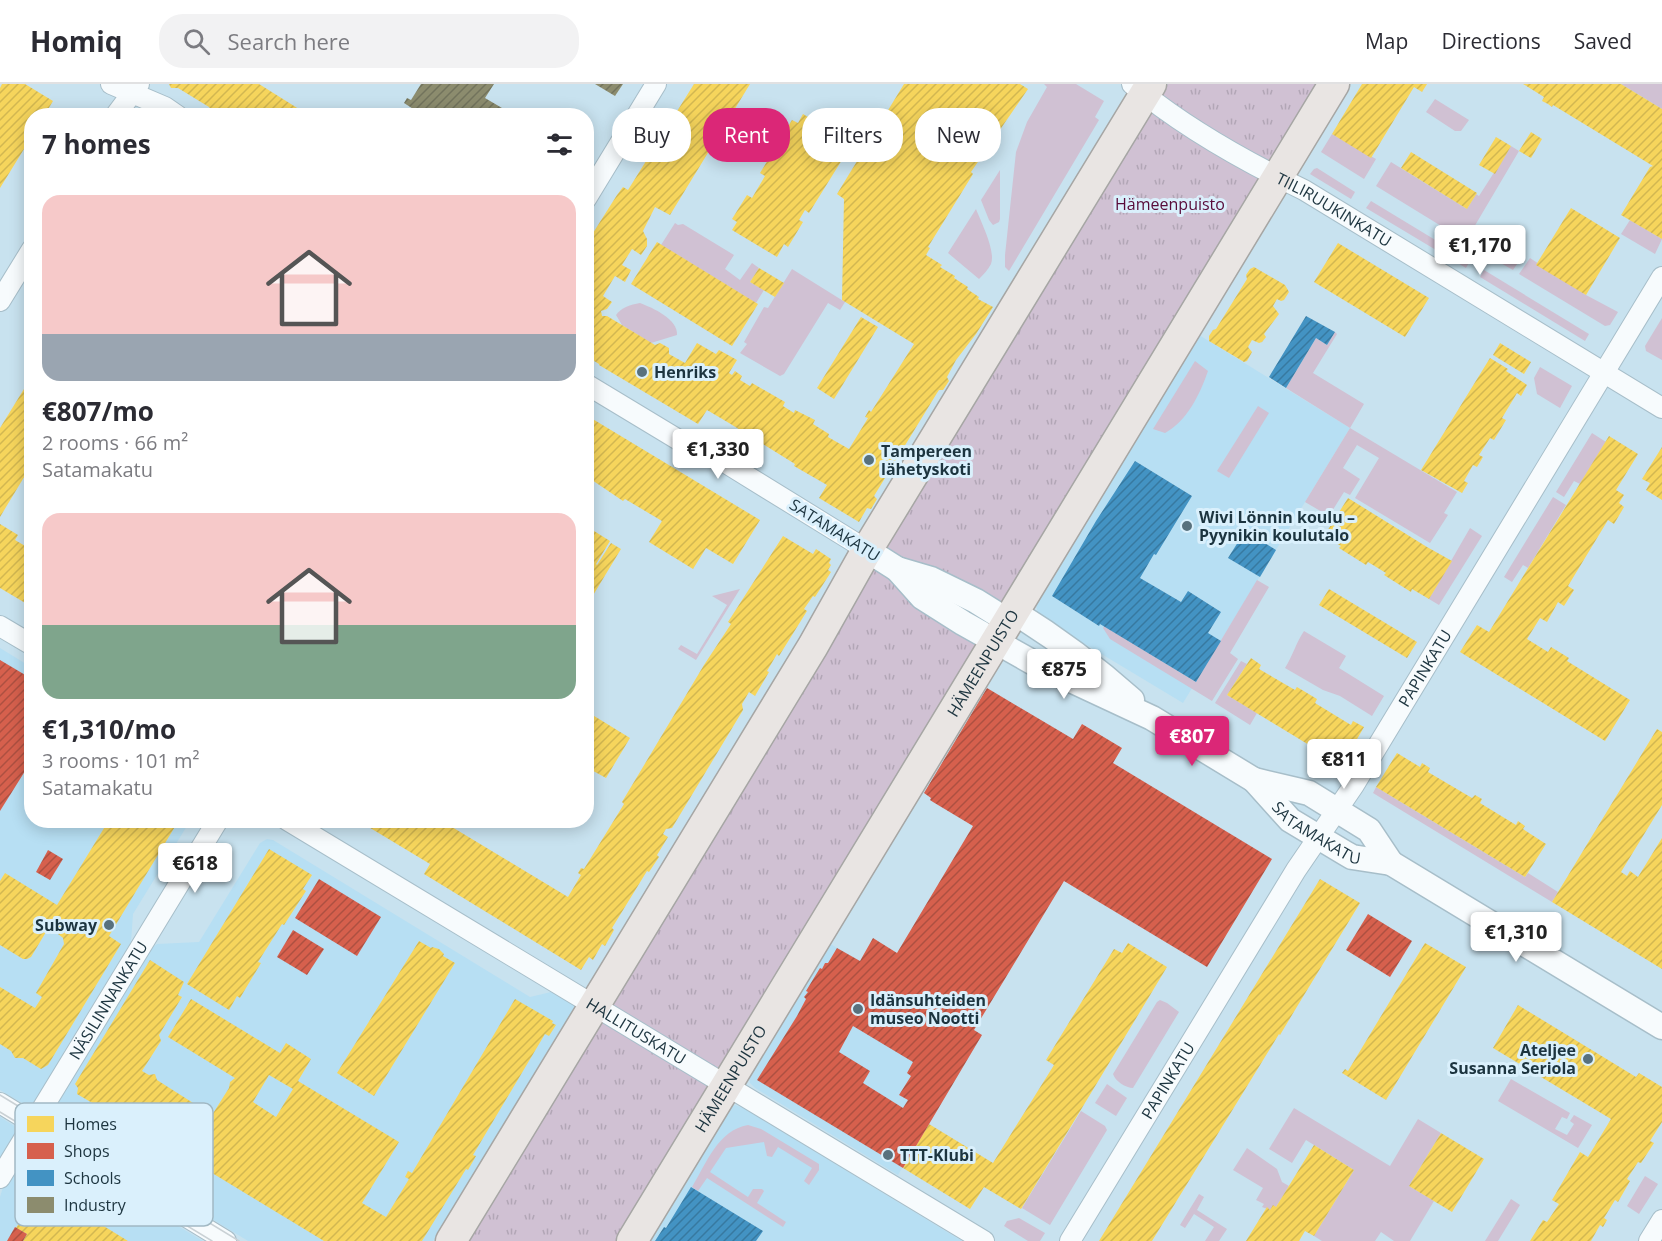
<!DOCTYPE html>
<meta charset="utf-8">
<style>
:root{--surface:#fff;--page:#f2f2f3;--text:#2b2b33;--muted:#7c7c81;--line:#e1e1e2;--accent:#db2777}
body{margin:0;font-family:"Open Sans",sans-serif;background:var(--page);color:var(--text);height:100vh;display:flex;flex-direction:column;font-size:22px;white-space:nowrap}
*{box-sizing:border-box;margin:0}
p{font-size:20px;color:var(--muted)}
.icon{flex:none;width:33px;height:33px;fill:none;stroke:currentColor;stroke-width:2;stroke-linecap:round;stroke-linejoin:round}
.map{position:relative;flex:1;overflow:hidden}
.sheet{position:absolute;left:24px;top:24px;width:570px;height:720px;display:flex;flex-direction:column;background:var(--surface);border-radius:24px;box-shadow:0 3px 15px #0003}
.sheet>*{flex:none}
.top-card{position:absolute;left:612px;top:24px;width:570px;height:54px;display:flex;gap:12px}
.price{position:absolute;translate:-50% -51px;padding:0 14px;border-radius:6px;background:#fff;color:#222;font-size:20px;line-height:39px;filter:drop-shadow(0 2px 3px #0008)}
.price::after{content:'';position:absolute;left:50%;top:36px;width:18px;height:14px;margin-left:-9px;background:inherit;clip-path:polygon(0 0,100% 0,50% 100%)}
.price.current{background:var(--accent);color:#fff}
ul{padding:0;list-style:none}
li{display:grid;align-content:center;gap:12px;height:318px;padding:0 18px}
li span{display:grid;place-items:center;height:186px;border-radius:18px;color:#555}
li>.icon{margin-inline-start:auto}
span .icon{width:108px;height:108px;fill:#fffc;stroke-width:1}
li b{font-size:26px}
h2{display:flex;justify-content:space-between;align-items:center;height:72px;padding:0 18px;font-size:26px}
.chip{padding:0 21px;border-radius:24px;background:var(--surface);box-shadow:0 3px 15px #0003;font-size:21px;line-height:54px}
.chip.current{background:var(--accent);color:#fff}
header{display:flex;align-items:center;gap:36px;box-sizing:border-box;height:84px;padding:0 30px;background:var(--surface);border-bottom:2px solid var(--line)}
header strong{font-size:28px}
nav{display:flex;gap:33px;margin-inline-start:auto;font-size:21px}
.search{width:420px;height:54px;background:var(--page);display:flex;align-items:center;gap:15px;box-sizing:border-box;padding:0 21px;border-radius:24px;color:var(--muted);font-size:22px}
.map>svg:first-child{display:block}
</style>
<header>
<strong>Homiq</strong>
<div class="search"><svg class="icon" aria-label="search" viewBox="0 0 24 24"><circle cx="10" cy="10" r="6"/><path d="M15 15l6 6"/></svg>Search here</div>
<nav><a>Map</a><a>Directions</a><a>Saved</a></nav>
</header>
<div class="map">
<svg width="1662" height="1157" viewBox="0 0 1662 1157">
<defs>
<pattern id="park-tufts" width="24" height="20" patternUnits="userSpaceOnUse" patternTransform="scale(1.5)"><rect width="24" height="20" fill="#d0c1d3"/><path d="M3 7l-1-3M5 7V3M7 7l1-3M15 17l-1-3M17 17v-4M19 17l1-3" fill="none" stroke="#b2a6b6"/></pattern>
<pattern id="homes-hatch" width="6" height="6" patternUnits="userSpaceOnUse" patternTransform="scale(1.5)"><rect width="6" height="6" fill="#f6d55c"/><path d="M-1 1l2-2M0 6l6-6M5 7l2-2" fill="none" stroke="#d2b751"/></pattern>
<pattern id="shops-hatch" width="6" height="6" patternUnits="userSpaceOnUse" patternTransform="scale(1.5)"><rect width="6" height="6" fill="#d6604d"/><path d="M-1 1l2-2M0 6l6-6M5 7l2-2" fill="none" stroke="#ad5041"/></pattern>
<pattern id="schools-hatch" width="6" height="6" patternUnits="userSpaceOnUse" patternTransform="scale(1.5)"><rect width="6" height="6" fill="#4393c3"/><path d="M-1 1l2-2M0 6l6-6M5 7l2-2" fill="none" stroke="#3779a0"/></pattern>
<pattern id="industry-hatch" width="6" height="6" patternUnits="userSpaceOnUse" patternTransform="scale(1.5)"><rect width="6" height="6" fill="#8c8c6e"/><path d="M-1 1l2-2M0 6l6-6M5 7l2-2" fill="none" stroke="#72735c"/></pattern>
</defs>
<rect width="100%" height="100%" fill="#c8e2ef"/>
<g fill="#b7dff3">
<polygon points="1199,251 1350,344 1183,619 1045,536 1039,532 1036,522 1038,516"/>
<polygon points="0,564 31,583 32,736 190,737 133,830 131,858 63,969 64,976 34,1026 0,1006"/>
<polygon points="267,755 273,756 530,913 551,908 575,922 577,925 566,950 553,958 433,1157 248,1157 45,1033 76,983 81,981 153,863 157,860 199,858 260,759"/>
<polygon points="829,859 982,951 898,1091 755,1004 750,999 749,993"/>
<polygon points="735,1021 743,1024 962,1157 649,1157 729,1025"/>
<polygon points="0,1033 21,1046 0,1081"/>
<polygon points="33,1053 52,1066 203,1157 0,1157 0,1113 3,1103"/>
</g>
<g fill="#d0c1d3">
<polygon points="1044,0 1076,0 1104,17 1095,33 1099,36 1009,187 1005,183 1005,171 1016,68 1027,38 1047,3"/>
<polygon points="1621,0 1662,0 1662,25"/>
<polygon points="1435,15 1469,36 1461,47 1455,47 1426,28"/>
<polygon points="1332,50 1376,75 1364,95 1321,68"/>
<polygon points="1511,62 1519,67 1467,155 1479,163 1477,164 1376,102 1391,78 1467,125 1476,110 1479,112"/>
<polygon points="1317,84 1355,108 1351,115 1310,90 1314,85"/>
<polygon points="1000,86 1000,135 999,138 993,141 989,136 981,116"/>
<polygon points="1371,117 1470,177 1466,184 1366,124"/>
<path d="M 976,125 C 981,138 996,167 991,180 C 988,186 983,191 979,195 L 948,169 Z"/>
<polygon points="1630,136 1662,155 1655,170 1621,150"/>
<polygon points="675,139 678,141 683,140 734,171 725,185 740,196 752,179 759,184 750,198 764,206 756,219 661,161"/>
<polygon points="1500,157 1524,170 1513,186 1490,173"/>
<polygon points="1530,174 1586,211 1618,228 1610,241 1605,242 1519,190"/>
<polygon points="792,185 845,218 840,226 828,219 784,290 780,292 740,269 747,260 744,258 764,223 768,224"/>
<polygon points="1484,186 1589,250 1585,257 1480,193"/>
<path d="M 640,219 C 653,224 678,235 677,251 L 651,259 L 622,241 L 616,231 C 622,223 630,221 640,219 Z"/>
<polygon points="1662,234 1662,276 1646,267 1645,262"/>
<polygon points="1335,248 1337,250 1313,289 1364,320 1350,344 1457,408 1444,429 1448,431 1430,459 1355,414 1379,374 1357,361 1343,384 1360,395 1350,411 1344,408 1329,432 1305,418 1350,344 1286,304 1316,254 1327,261"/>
<path d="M 1195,277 L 1208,287 C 1200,310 1187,337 1165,349 L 1153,345 Z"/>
<polygon points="1540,283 1572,302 1560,324 1537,310 1534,294"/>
<polygon points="1258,322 1269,329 1229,394 1217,387"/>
<polygon points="1592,349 1606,358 1580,400 1574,397 1564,413 1556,408"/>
<polygon points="1553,413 1566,421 1528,484 1523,481 1512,498 1504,493"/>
<polygon points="1470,444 1482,452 1439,521 1429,515"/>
<polygon points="1257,496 1269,503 1230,569 1238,575 1212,617 1110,555 1103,544 1104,542 1196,598"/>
<polygon points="740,505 696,576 678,565 681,561 697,570 727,521 712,512"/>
<path d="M 1304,547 L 1346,572 L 1339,584 L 1384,612 L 1372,632 L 1340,612 L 1323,606 L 1285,584 C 1293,571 1296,559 1304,547 Z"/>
<polygon points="1241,577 1247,580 1227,611 1257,629 1250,641 1215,619"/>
<polygon points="1376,703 1525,793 1528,789 1558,808 1552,818 1373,709"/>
<path d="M 1160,916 L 1167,919 L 1179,928 L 1133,1004 C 1126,1004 1115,997 1113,990 L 1157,918 Z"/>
<polygon points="1511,995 1570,1029 1567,1035 1562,1033 1555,1045 1567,1051 1574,1040 1570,1037 1574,1031 1592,1041 1578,1064 1498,1017"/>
<polygon points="1107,1000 1127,1014 1116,1032 1095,1019"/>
<polygon points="1294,1024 1390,1082 1418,1035 1441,1049 1409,1102 1434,1117 1410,1157 1394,1157 1381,1148 1375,1157 1322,1157 1314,1152 1354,1086 1306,1056 1292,1079 1269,1065"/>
<polygon points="1081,1027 1105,1042 1107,1046 1050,1141 1022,1124"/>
<path d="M 748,1041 L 761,1045 L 819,1080 L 819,1086 L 809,1101 L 804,1097 L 812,1084 L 778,1063 L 772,1073 L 767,1072 L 764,1058 L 726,1064 L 710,1088 L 748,1113 L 753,1105 L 762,1105 L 764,1107 L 757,1119 L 786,1138 L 783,1143 L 707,1094 L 698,1107 L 692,1103 C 706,1080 718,1046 748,1041 Z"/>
<polygon points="1247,1064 1277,1085 1282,1098 1289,1102 1276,1123 1270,1126 1262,1123 1264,1120 1256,1116 1263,1104 1233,1086"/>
<polygon points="1645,1092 1658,1100 1639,1130 1627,1122"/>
<polygon points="1199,1110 1204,1113 1197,1126 1227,1145 1219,1157 1205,1157 1214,1143 1194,1130 1185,1144 1180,1141"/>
<polygon points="1511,1115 1520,1121 1498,1157 1485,1157"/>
<polygon points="1019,1134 1045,1149 1040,1157 1028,1157 1004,1142 1007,1137"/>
</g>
<polygon fill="url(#park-tufts)" points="1168,0 1318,0 616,1157 465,1157 1141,40"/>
<g fill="url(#homes-hatch)" fill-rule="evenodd">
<polygon points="2,0 25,0 53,17 44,32 32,32 32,52 0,104 0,4"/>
<polygon points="169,0 259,0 310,32 223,32 213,29 209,23 178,4 171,4"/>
<polygon points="694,0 750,0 670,131 655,123 643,147 647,155 647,162 641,171 632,165 622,181 631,186 625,198 615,192 603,212 612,218 607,225 601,227 602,232 607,232 655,261 660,259 669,264 669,270 685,279 697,259 716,270 719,266 737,276 729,289 732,291 735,287 742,292 740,296 750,302 752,299 785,318 783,322 794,329 795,326 815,336 813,340 829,350 828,353 849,365 868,334 865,333 869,326 871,328 914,260 842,216 844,115 837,110 904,0 1020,0 1028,5 971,88 973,90 928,163 930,164 926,171 942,181 940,183 955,192 954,194 968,203 967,205 979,213 978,215 993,223 976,250 956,276 947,293 949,297 943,306 939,306 937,309 874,412 877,415 871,425 867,424 859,438 819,414 827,401 794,382 795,380 729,339 707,326 698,340 599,281 599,280 586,272 586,160 617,111 623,103 628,106"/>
<polygon points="1362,0 1427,0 1422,8 1414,3 1371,74 1332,50"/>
<polygon points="1523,0 1621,0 1662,25 1662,155 1621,131 1650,83 1653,82 1553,21 1552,23 1548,20 1542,17 1544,13"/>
<polygon points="803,30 847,57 845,60 850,63 809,129 805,126 799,136 803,138 788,163 784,160 777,173 732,146 737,138 732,135 747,111 752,114 765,92 760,89 792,36 798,39"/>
<polygon points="856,35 873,46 865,58 848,47"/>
<polygon points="1531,48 1542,55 1531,74 1519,67"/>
<polygon points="1496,53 1511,62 1495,90 1479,81"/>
<polygon points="1411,68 1477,109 1467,125 1401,84"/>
<polygon points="1571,124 1620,154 1586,211 1536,181"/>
<polygon points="657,158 758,220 732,262 631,200"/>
<polygon points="1338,159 1429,214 1405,253 1314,198"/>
<polygon points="1254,183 1285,201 1289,208 1284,216 1281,217 1277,215 1273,222 1279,230 1264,250 1266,253 1262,258 1259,259 1252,256 1248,263 1252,268 1247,277 1244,278 1209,257 1209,252 1213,246 1216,245 1247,195 1246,191 1250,185"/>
<polygon points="759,184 784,199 775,213 750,198"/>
<polygon points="861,233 878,243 834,315 817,304"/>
<polygon points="1500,259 1531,278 1524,290 1493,271"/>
<polygon points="1490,274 1508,285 1506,287 1527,301 1521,312 1517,309 1502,334 1506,336 1494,356 1490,354 1479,371 1483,373 1477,383 1473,381 1464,397 1468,399 1462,409 1421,386"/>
<polygon points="32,292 32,380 0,433 0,344"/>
<polygon points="586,331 760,436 733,480 706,464 693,485 649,458 662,437 625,415 623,417 586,392"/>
<polygon points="1609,352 1638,370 1616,406 1624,411 1619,419 1624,423 1614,440 1608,436 1568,502 1574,506 1564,522 1558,518 1547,538 1540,534 1527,555 1548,568 1551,563 1569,574 1567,577 1630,616 1605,657 1460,568 1477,541 1489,548"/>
<polygon points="1662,363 1662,416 1646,406 1650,399 1642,395"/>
<polygon points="1348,414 1427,463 1452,477 1429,515 1412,505 1411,508 1384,491 1386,489 1368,478 1366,481 1339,464 1341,462 1324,452"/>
<polygon points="0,440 18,451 15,456 32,466 32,523 0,504"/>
<polygon points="586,442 610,457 596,480 597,481 611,459 621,465 592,513 586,509"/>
<polygon points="783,452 813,470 816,465 831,475 829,479 831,481 828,486 831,488 815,513 813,512 804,525 807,527 779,572 777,570 767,587 769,588 755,612 749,608 742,620 743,626 672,744 666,745 663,750 668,753 657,771 659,773 649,788 647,787 612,844 614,846 605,862 602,860 593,876 589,873 581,886 424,790 430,780 357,736 456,736 452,743 568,813 581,791 578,789 581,784 584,785 624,720 622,718 704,581 731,540 728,538"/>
<polygon points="1329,505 1417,558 1407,574 1319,521"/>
<polygon points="1251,574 1261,581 1259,585 1295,606 1297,603 1317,615 1315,619 1351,641 1353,637 1364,643 1342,681 1227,611"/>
<polygon points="586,627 630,654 606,694 586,683"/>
<polygon points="1657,645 1662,648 1662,721 1621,788 1627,792 1630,787 1638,793 1662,754 1662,885 1552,818"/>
<polygon points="1397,669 1420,683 1422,679 1430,684 1428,688 1472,714 1475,711 1482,715 1480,719 1516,741 1518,737 1525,742 1523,745 1546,760 1525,793 1376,703"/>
<polygon points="109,736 179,736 109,852 121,860 48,981 41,985 23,974 15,974 11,967 0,960 0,903 35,924 42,913 36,909 64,860 63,854 53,846 46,848 31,873 27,875 23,875 0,861 0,797 5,789 57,821"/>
<polygon points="269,765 312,791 303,805 306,807 284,841 282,840 258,878 261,879 240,914 237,912 229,926 187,900"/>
<polygon points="1320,795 1360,819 1298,921 1280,951 1279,950 1152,1157 1099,1157"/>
<polygon points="419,857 431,864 432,863 439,865 444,870 443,872 455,879 374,1012 337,989"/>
<polygon points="1128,859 1167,883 1021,1125 984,1103 970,1125 903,1084 929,1040 993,1079 1054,981 1046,976 1114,865 1122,869"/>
<polygon points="1425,859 1466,883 1386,1016 1342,989 1345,985 1348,987"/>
<path d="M 150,876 L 184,898 L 178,911 L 182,913 L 159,951 L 161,957 L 142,987 L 149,991 L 155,990 L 157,996 L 212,1031 L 229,1004 L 230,998 L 235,994 L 168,953 L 191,915 L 280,969 L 286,959 L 311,975 L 298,997 L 399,1058 L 362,1119 L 386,1133 L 409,1095 L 405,1093 L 408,1087 L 412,1089 L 515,915 L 553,937 L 552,939 L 556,941 L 549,952 L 545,950 L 473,1071 L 476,1072 L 468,1086 L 466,1085 L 422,1157 L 324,1157 L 153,1053 L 152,1054 L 77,1010 L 78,1004 L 75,1000 ZM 269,991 L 293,1005 L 276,1033 L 253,1018 Z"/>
<polygon points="1518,921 1636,993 1639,989 1662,1003 1662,1038 1650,1057 1654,1059 1641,1079 1638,1078 1627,1095 1630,1097 1618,1118 1615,1116 1604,1134 1607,1136 1603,1143 1600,1141 1591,1157 1530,1157 1543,1136 1547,1138 1559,1120 1552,1116 1580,1068 1588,1073 1611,1035 1493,964"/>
<polygon points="1441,1049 1484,1075 1452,1128 1409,1102"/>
<polygon points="1314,1061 1354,1086 1314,1152 1305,1147 1299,1157 1246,1157 1267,1123 1270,1126 1273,1121 1276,1123"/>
<polygon points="44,1105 94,1136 128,1157 23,1157 27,1150 16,1144 34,1115 37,1117"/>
</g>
<g fill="url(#shops-hatch)" fill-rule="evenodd">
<polygon points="0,576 32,595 32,676 0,727"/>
<path d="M 987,604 L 1073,655 L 1082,640 L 1122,664 L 1113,679 L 1272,775 L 1207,883 L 1064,797 L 974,946 L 982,951 L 903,1084 L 757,996 L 797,932 L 806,915 L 804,913 L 808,908 L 806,907 L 820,884 L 822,885 L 825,879 L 828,879 L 837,864 L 860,877 L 873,854 L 897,869 L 973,742 L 933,718 L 930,716 L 931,714 L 924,709 ZM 853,942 L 913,978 L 907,989 L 911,992 L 899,1011 L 908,1016 L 903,1024 L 863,999 L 870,987 L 839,968 Z"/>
<polygon points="48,766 63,775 50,796 36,788"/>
<polygon points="319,795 381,833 357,872 295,834"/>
<polygon points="1368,830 1412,857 1390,893 1346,866"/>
<polygon points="293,846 324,865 307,891 277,873"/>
<polygon points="15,1143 27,1150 23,1157 7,1157"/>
</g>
<g fill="url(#schools-hatch)">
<polygon points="1306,232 1335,248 1327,261 1316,254 1286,304 1269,293"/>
<polygon points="1135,377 1192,412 1156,471 1154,470 1140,494 1181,518 1188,507 1221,528 1208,549 1221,557 1196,598 1100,540 1099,542 1052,512 1096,437"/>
<polygon points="1245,447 1276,466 1260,493 1228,474"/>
<polygon points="691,1103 763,1147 756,1157 655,1157 664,1143 666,1144"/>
</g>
<g fill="url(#industry-hatch)">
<polygon points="421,0 494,0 485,14 502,24 497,32 424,32 404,19 407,14 411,16"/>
<polygon points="595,0 623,0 615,12"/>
</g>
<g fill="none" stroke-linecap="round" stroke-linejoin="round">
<defs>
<g id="minor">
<polyline points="111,0 165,23 178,32"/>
<path id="s1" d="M 1132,0 C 1183,43 1244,77 1304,106 L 1662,324"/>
<polyline points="115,32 139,0"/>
<polyline points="586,115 656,0"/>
<polyline points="0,217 32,165"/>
<polyline points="586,300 687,361 713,371 867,466"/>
<polyline points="0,542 32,561"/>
<path id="s2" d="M 287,736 L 984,1157"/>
<polyline points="0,1019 226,1157"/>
<path id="s3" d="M 0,1094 L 218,736"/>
<path id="s4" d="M 1070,1157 L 1296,786 L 1354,701 L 1662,193"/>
<polyline points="1649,1157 1662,1136"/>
</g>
<g id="tertiary">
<path id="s5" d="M 867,466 L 897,485 L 922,513 L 963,539 L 1032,578 L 1152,634 L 1254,696 L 1290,736 L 1345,769 L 1352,773 L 1391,779 L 1662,943"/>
<polyline points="897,485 931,495 976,517 1008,537"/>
<path d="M 1014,528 C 1056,554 1095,583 1132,616"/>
<polyline points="1254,696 1309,709 1369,746 1391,779"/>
</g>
<g id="primary">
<polyline points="451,1157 813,562 867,466 1151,0"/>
<path id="s6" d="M 632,1157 L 1334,0"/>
</g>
</defs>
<use href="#minor" stroke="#a7bec9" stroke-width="22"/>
<use href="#tertiary" stroke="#a7bec9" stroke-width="27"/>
<use href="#primary" stroke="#a6a6a4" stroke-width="33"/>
<use href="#minor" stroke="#f7fbfd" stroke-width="20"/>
<use href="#tertiary" stroke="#f7fbfd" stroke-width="24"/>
<use href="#primary" stroke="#e9e5e3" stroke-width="30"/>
<g stroke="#cad1d5" stroke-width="1.5">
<polyline points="0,1011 239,1157"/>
<polyline points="0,1028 212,1157"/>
</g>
</g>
<g fill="#58717d" stroke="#daf0fc" stroke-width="2">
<circle cx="642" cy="288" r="6"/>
<circle cx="869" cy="376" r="6"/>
<circle cx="1187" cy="442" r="6"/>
<circle cx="109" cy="841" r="6"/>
<circle cx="858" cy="925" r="6"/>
<circle cx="1588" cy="975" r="6"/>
<circle cx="888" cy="1071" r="6"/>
</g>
<g text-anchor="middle" stroke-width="6" stroke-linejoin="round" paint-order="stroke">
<g font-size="16" fill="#580b39" stroke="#daf0fc">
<text x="1170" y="126">Hämeenpuisto</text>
</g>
<g font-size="16" fill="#1c343f" stroke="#daf0fc">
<text dy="6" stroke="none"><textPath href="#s1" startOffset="238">TIILIRUUKINKATU</textPath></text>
<text transform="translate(835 446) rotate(32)" y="6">SATAMAKATU</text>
<text dy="6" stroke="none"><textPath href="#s6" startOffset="676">HÄMEENPUISTO</textPath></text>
<text dy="6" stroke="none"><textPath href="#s4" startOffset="674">PAPINKATU</textPath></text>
<text dy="6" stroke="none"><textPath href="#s5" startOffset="536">SATAMAKATU</textPath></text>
<text dy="6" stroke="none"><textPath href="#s3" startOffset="208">NÄSILINNANKATU</textPath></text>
<text dy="6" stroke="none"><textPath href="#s2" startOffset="408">HALLITUSKATU</textPath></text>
<text dy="6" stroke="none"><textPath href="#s6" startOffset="190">HÄMEENPUISTO</textPath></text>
<text dy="6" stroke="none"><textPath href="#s4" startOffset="188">PAPINKATU</textPath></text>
</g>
<g font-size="16" font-weight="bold" fill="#1c343f" stroke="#daf0fc" text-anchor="start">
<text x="654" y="294">Henriks</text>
<text x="881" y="373">Tampereen<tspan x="881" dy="18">lähetyskoti</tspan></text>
<text x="1199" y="439">Wivi Lönnin koulu –<tspan x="1199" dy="18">Pyynikin koulutalo</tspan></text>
<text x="97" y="847" text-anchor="end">Subway</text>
<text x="870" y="922">Idänsuhteiden<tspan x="870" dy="18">museo Nootti</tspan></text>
<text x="1576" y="972" text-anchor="end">Ateljee<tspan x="1576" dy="18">Susanna Seriola</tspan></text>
<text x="900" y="1077">TTT-Klubi</text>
</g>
</g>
<rect x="15" y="1019" width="198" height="123" rx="9" fill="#daf0fc" stroke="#a1b8c3" stroke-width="1.5"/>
<rect x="27" y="1032" width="27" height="16" fill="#f6d55c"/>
<rect x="27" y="1059" width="27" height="16" fill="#d6604d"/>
<rect x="27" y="1086" width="27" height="16" fill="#4393c3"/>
<rect x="27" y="1113" width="27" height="16" fill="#8c8c6e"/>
<g font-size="16" fill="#1c343f">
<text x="64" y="1046">Homes</text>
<text x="64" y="1073">Shops</text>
<text x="64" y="1100">Schools</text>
<text x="64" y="1127">Industry</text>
</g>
</svg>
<b class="price" style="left:1480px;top:192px">€1,170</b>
<b class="price" style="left:718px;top:396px">€1,330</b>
<b class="price" style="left:1064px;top:616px">€875</b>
<b class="price current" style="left:1192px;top:683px">€807</b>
<b class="price" style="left:1344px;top:706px">€811</b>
<b class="price" style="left:195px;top:810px">€618</b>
<b class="price" style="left:1516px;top:879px">€1,310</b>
<div class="top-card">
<a class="chip">Buy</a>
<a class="chip current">Rent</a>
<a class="chip">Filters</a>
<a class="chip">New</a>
</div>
<section class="sheet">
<h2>7 homes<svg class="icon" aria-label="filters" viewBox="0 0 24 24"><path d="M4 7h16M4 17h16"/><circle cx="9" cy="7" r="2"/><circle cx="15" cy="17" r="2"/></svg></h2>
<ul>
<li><span style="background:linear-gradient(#f6c9c9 75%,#9aa5b1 0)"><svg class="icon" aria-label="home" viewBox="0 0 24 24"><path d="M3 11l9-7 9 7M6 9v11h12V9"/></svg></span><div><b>€807/mo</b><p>2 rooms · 66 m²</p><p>Satamakatu</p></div></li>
<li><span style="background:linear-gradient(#f6c9c9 60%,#7fa58c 0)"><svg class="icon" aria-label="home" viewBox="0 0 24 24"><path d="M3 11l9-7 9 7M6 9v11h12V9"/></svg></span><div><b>€1,310/mo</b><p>3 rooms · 101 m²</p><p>Satamakatu</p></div></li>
</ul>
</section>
</div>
